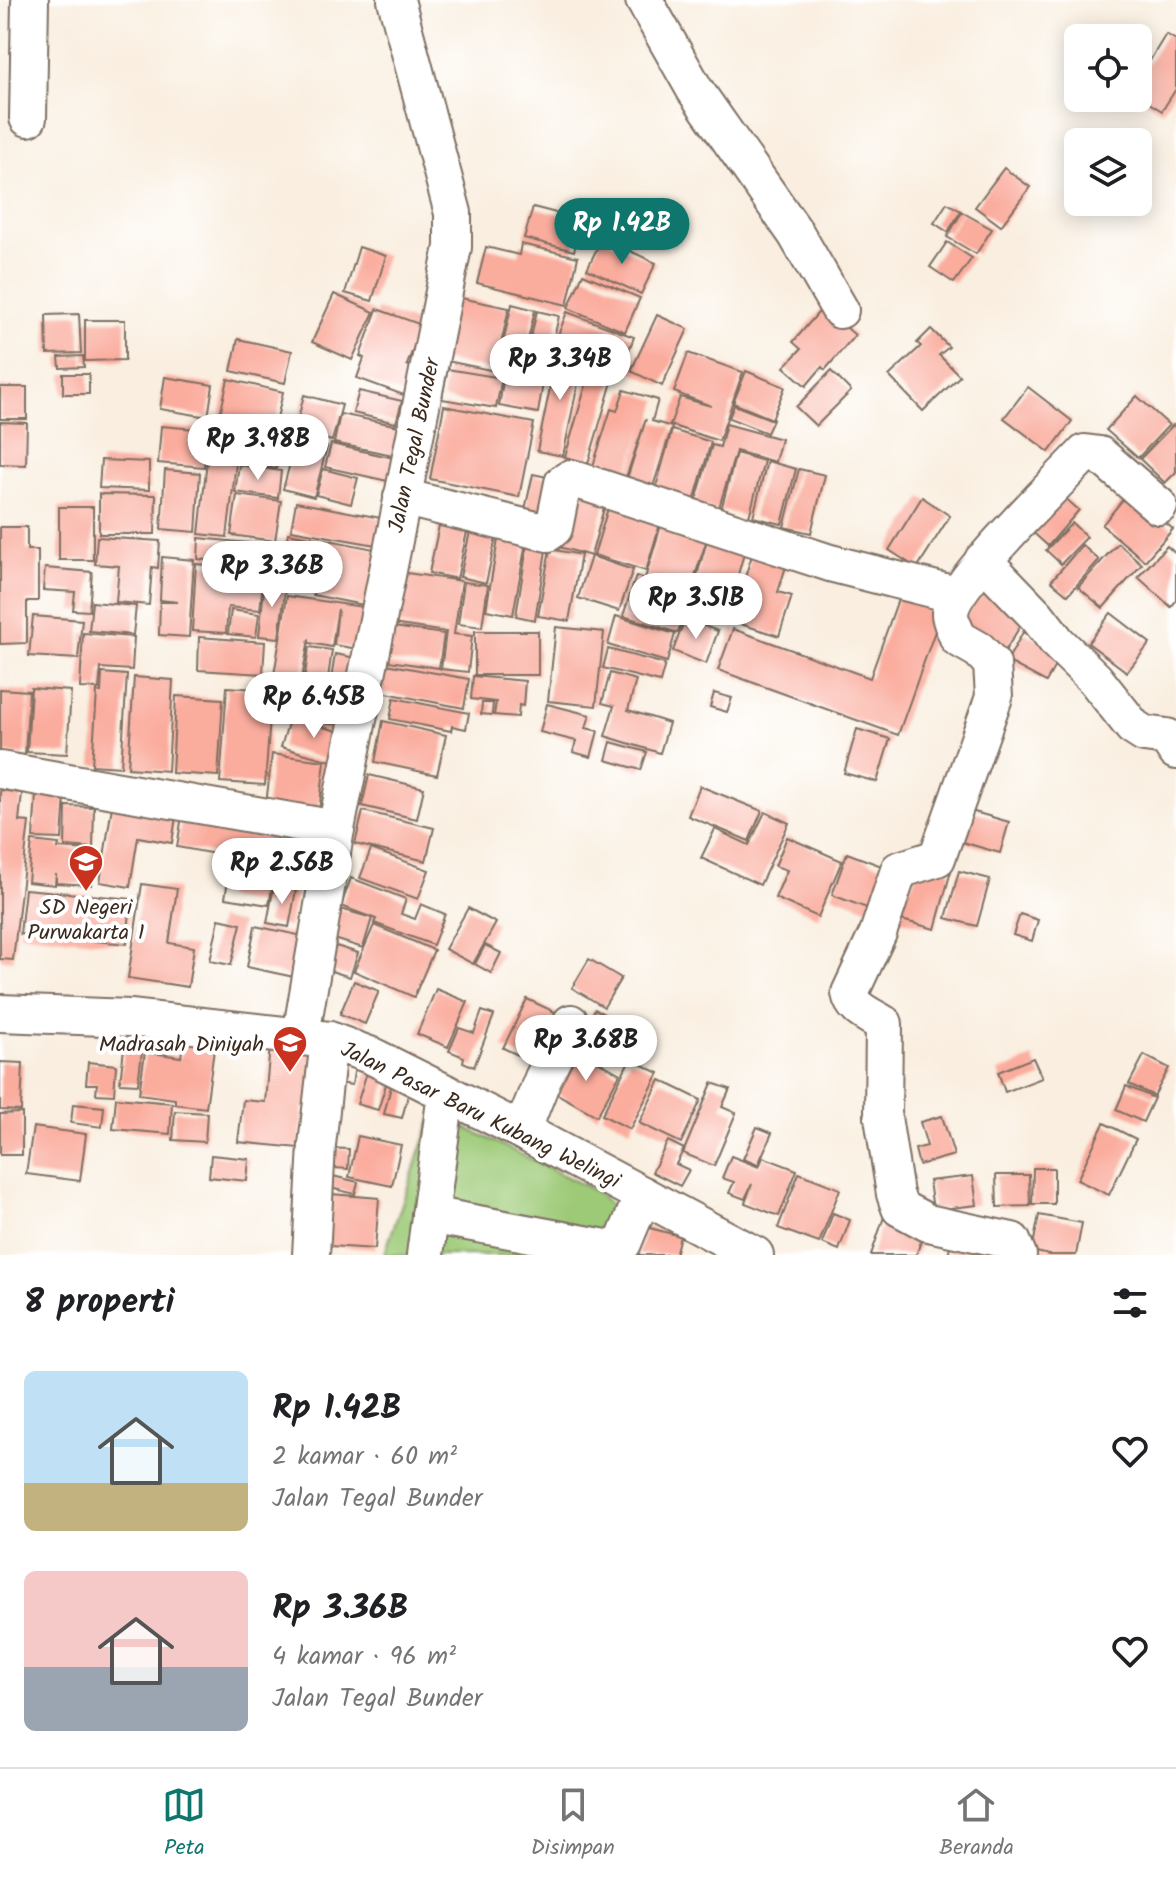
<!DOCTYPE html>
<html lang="id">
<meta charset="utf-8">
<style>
:root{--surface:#fff;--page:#f2f2f2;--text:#202124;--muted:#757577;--line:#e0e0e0;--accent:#0f766e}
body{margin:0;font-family:Kalam,sans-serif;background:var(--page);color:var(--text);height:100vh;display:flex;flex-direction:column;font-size:30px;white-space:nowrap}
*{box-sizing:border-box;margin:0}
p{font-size:26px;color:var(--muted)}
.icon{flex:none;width:44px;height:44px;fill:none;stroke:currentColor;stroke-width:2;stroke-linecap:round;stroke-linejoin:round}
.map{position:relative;height:1255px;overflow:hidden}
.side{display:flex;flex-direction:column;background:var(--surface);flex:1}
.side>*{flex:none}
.fabs{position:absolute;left:1064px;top:24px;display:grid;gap:16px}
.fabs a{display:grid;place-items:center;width:88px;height:88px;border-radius:12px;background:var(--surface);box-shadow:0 4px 20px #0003;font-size:40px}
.price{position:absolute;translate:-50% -68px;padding:0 18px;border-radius:28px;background:#fff;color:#222;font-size:26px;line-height:52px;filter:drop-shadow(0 2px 4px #0008)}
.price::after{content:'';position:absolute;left:50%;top:48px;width:24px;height:18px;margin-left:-12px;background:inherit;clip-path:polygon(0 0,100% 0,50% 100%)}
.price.active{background:var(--accent);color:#fff}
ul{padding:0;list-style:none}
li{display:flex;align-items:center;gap:24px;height:200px;padding:0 24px}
li span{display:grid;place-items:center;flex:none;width:224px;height:160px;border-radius:12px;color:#555}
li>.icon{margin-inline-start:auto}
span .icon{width:96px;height:96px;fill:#fffc;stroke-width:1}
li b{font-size:34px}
h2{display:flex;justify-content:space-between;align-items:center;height:96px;padding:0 24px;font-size:34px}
.tabs{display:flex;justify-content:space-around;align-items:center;height:112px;border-top:2px solid var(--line);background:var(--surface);font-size:22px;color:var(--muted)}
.tabs a{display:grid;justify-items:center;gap:4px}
.tabs .active{color:var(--accent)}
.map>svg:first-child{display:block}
</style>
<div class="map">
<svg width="1176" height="1255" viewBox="0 0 1176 1255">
<rect width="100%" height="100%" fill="#fff"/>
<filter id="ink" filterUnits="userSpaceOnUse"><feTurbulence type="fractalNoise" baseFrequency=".0125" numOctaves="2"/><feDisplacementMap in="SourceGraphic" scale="16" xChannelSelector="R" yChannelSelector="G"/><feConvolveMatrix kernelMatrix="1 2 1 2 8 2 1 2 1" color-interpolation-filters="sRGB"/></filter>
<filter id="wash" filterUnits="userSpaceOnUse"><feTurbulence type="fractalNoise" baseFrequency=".006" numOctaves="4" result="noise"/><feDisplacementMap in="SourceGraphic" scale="32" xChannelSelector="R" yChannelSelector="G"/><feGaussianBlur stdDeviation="1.8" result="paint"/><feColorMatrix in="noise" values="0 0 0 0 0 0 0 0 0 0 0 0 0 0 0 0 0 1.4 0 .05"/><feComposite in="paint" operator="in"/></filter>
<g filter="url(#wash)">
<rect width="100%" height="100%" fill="#f9eedf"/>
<polygon fill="#9dca77" stroke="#6c7a4a" stroke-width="2" points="434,1112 596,1191 635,1230 629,1255 384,1255"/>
<g id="blocks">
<g fill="#faac9d">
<polygon points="1166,34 1176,40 1176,89 1162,111 1138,96 1138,80"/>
<polygon points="1004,168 1030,187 1001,226 975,207"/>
<polygon points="947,203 961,211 948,232 934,223"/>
<polygon points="533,207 583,220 574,251 524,238"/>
<polygon points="962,212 992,229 976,254 947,237"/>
<polygon points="602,238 656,263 641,294 587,269"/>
<polygon points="947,242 972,258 954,283 930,267"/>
<polygon points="521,244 578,257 567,305 477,283 486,247 519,255"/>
<polygon points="359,247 386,256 372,301 345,293"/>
<polygon points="583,274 640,298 625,332 568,308"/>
<polygon points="334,294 374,312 352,360 312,342"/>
<polygon points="456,297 509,308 495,371 442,360"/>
<polygon points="512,304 535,310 521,370 498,365"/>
<polygon points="823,307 855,335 825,370 822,367 806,386 784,367 801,349 793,342"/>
<polygon points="377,309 422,325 407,365 419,370 409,397 357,378 364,358 360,356"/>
<polygon points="537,311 559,316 546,372 524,367"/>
<polygon points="567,312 634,337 624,363 557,338"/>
<polygon points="79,314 81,353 47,354 46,315"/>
<polygon points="657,315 688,329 662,386 631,371"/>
<polygon points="85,320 125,320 125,360 85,361"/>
<polygon points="931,329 949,347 939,355 960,376 923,411 889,376 921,346 917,343"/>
<polygon points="238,339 292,351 285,383 231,371"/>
<polygon points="558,349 584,354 563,456 537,451"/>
<polygon points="688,353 743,372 719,441 670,425 680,397 711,406 674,392"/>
<polygon points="83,356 84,367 60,368 59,357"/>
<polygon points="594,358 617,365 588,463 565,457"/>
<polygon points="447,369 502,378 496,408 442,399"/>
<polygon points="746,371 785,387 772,419 733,403"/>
<polygon points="831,371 851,391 816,426 796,407"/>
<rect x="63" y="374" width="26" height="20"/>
<polygon points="504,376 543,383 538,413 499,406"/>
<polygon points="165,377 213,385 208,417 160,409"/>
<polygon points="228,379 283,392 275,427 220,415"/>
<rect x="0" y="387" width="27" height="32"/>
<polygon points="1028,387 1072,421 1049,452 1004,418"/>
<polygon points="624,390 658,400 652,421 672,427 652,490 626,482 646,419 625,480 592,469 611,409 617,411"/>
<polygon points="359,391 402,401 396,423 353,413"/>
<polygon points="304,395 342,405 332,441 295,431"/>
<polygon points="1137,396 1169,425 1138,458 1106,430"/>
<polygon points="734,405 773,420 767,433 729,418"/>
<polygon points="444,406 534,423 519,497 430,479"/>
<polygon points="340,414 399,426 393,455 334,443"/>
<polygon points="214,418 284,431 276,469 206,454"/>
<polygon points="0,422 27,423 26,465 0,464"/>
<polygon points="726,424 781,439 775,462 736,451 718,511 695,504 712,445 720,447"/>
<polygon points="1173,425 1176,428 1176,472 1165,483 1140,459"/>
<polygon points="161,426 207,430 204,467 158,463"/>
<polygon points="672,430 711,442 693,505 654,494"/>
<polygon points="297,438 327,447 314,497 283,489"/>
<polygon points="331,444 398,459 392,482 325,467"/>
<polygon points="736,453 764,461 749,517 721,510"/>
<polygon points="101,460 149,462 149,490 99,488"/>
<polygon points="207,460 236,463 227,537 199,534"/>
<polygon points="767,461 796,469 782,524 753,517"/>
<polygon points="239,465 281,471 278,498 235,492"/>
<polygon points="323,469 358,478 351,504 316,495"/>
<polygon points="799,469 825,475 811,533 784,527"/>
<polygon points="165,470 200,473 196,532 161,529"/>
<polygon points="533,474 561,480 550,529 522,523"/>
<polygon points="572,487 607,497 591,556 556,546"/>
<polygon points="1058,492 1079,510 1048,546 1027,527"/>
<polygon points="1129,492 1173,529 1145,561 1102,525"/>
<polygon points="99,494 156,495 155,534 99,534"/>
<polygon points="237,495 281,501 275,541 231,535"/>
<polygon points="922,497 950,516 917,568 889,550"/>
<polygon points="611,498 663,514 646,571 594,555"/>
<polygon points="296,502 381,518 376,545 291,530"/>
<rect x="59" y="507" width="34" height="53"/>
<polygon points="664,515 748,539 725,621 687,611 709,533 690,591 645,578"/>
<polygon points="441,516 469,522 457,579 429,573"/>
<polygon points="1072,523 1087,537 1061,564 1046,550"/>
<polygon points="0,527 27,527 27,550 38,550 38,601 27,601 27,643 0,644"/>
<polygon points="471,527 497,533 486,583 460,577"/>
<polygon points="500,528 528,532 513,615 486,610"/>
<polygon points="288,533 320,539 312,581 280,575"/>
<polygon points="97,537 160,541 158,568 152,567 149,605 116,602 119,566 95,564"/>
<polygon points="199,538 268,545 266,566 198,559"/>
<polygon points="324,539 384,551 373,607 313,595"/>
<polygon points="528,540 547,544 535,620 516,616"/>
<polygon points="1118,543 1142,564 1103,608 1078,587"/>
<polygon points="1082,545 1099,560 1068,595 1051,581"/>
<polygon points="1167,546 1176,554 1176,601 1171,607 1138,577"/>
<polygon points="550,549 581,555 569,621 538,616"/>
<polygon points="754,549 788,560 778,592 792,596 779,636 731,621"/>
<polygon points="591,556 633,570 619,611 578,598"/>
<polygon points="162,557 194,560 189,637 159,635 160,602 178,602 160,600"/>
<polygon points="196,564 231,567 229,590 232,569 264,572 260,610 228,607 226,633 192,631"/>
<polygon points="45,568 92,572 89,611 73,610 75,592 43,590"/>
<polygon points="400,572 462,581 454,634 472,636 468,672 441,669 446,632 392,624"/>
<polygon points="636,576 691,594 678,633 623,616"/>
<polygon points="265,580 286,583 279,638 259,636"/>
<polygon points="464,582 488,585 482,627 458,624"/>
<polygon points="986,583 1030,610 1005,651 961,624"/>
<polygon points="902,588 945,603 898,735 718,670 733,629 870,678"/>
<polygon points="287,596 370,608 364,650 334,645 338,609 332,647 309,643 309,639 302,679 274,675"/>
<polygon points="92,602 136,606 133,635 89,631"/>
<polygon points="231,610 259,614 256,637 228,634"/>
<polygon points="1111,613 1150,643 1127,672 1088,643"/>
<polygon points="33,616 82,620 78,659 29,656"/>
<polygon points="616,616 675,634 667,662 608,645"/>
<polygon points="685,619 718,631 706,664 673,651"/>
<polygon points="393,627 444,634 439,668 388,661"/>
<polygon points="556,627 604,632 596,706 548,701"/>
<rect x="475" y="631" width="63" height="44"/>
<polygon points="1023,632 1062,653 1046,682 1007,661"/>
<polygon points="83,633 134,637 132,670 101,668 99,689 80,688"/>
<polygon points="199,637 265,642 263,674 198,670"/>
<polygon points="309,647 332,650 326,692 303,689"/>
<polygon points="608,649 665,664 660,682 603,668"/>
<polygon points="335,654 361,659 355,696 329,692"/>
<polygon points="386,664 469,679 464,708 381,692"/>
<polygon points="102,673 127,675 121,767 92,765 97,692 101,692"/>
<polygon points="610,673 636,680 628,710 669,723 660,753 605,736 614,706 602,703"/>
<polygon points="473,676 525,681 523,706 519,705 518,717 494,715 496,702 471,699"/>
<polygon points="134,677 173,680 168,771 128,768"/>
<polygon points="227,687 272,690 265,785 220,782"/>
<polygon points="31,688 71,691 67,754 27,752"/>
<polygon points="0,689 29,691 25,755 0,753"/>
<polygon points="714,693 732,698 727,712 710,707"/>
<polygon points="296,694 313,695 311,719 293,717"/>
<polygon points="316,694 352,698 349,726 313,722"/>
<polygon points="176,696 223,699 218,776 172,773"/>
<polygon points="394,698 469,713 466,729 452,726 451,731 390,719"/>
<polygon points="482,703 493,703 492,715 481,714"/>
<polygon points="547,704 590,715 586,728 598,731 591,757 573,752 576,741 540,732"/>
<polygon points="290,717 347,734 338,763 281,747"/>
<polygon points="383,721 446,735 437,775 375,762"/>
<polygon points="857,729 890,739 877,782 844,773"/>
<polygon points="611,742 647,752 641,770 606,760"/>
<polygon points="272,754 325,761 318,820 265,813"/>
<polygon points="369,775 424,788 417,819 362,806"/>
<polygon points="700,786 762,811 749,841 688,816"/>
<polygon points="0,790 22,793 19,821 29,822 13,960 0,959"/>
<polygon points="36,794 65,796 62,839 33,838"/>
<polygon points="113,800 177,810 172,843 138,837 130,887 100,882"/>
<polygon points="66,806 94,807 93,848 65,846"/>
<polygon points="183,809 313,831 306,870 276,865 269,905 225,898 232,857 177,847"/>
<polygon points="964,809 1009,822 1000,853 955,840"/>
<polygon points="363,811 434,828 426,861 355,844"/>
<polygon points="765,812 789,823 760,885 701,858 715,829 749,845"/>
<polygon points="787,837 842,861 818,917 775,898 787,870 775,866"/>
<polygon points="32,841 59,844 58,848 93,850 91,885 56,883 56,874 55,885 28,882"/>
<polygon points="371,849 429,870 418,899 360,878"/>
<polygon points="847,853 887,868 872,910 832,895"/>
<polygon points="923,863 951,871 935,929 894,918"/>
<polygon points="959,871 990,879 977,926 946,918"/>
<polygon points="351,878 406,899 401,914 415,919 421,904 445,914 433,945 374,923 376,919 341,906"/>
<polygon points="142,884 177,889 169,943 194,947 188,987 128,978"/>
<polygon points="274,886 296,890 289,927 267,923"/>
<polygon points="25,889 131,899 127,944 20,934"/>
<polygon points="337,908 372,918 363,948 328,937"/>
<polygon points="468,908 496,923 473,964 445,949"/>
<polygon points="1020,914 1038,920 1032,941 1013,935"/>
<polygon points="219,919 241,924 231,965 210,961"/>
<polygon points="374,925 434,950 414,997 354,971"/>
<polygon points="255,926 303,936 294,977 247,967"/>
<polygon points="485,945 501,953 491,973 475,964"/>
<polygon points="336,946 358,953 350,977 328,970"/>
<polygon points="589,959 621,978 604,1007 572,988"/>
<polygon points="354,981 379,991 365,1024 340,1014"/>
<polygon points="436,989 468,1002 448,1047 417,1034"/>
<polygon points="527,999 557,1013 533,1062 503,1048"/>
<polygon points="595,1009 620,1023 611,1040 585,1026"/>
<polygon points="482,1011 494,1015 474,1067 463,1062 464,1057 449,1051 459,1028 474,1033"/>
<polygon points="184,1038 215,1042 206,1108 175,1104 175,1099 139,1094 145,1052 181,1057"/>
<polygon points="270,1045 316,1049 311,1108 303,1107 299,1148 238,1142 243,1100 265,1102"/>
<polygon points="124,1048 142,1051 138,1084 120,1083"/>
<polygon points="576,1049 620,1074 597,1116 552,1091"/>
<polygon points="1144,1055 1169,1068 1154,1096 1129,1084"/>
<polygon points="1033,1058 1042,1078 1005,1092 998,1072"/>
<polygon points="630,1059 659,1073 630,1129 602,1115"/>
<polygon points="0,1062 23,1063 21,1111 0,1110"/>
<polygon points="88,1062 116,1065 114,1095 96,1094 97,1084 86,1084"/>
<polygon points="337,1062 355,1066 352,1085 333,1082"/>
<polygon points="367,1072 388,1078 378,1110 357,1104"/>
<polygon points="393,1079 411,1084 402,1118 384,1114"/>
<polygon points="660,1080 701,1100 681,1143 639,1123"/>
<polygon points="712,1083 730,1089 722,1107 736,1113 714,1166 683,1153"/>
<polygon points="1126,1086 1154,1098 1143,1122 1116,1110"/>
<polygon points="116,1098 172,1103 170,1134 113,1129"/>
<polygon points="73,1104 104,1107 102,1127 71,1123"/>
<polygon points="175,1111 207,1113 205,1142 173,1140"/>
<polygon points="22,1113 22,1155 0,1155 0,1114"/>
<polygon points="942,1116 954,1155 919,1165 915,1149 927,1146 920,1122"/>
<polygon points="1104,1123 1136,1139 1109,1195 1077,1180"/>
<polygon points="33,1127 86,1134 80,1181 26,1174"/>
<polygon points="757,1127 772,1133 758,1165 743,1159"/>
<polygon points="358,1136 401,1145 392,1186 349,1177"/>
<polygon points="668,1141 684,1149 676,1164 689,1170 680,1186 652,1172"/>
<polygon points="321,1148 349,1149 348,1169 320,1167"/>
<polygon points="211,1155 249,1159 247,1181 209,1177"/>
<polygon points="731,1156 759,1167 763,1157 797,1170 779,1216 745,1203 752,1184 745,1199 729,1193 734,1182 722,1178"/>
<polygon points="1033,1168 1054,1168 1054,1204 1032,1204"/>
<polygon points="320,1173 358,1182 355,1194 318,1185"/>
<polygon points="799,1173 840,1189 819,1243 778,1228"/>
<polygon points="996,1175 1029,1175 1030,1206 997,1207"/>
<polygon points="973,1176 977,1205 933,1210 929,1181"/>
<polygon points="319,1193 379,1198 375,1249 315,1245"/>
<polygon points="886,1211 927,1225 916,1255 871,1255"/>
<polygon points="833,1213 850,1220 839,1250 822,1243"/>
<polygon points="1039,1215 1082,1223 1076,1255 1049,1255 1032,1251"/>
<polygon points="646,1227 680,1236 675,1255 638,1255"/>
<polygon points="951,1242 995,1255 948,1255"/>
</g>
</g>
</g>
<g filter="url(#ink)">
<use href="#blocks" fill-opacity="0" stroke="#7e6f62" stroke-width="2"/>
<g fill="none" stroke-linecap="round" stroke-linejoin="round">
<defs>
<g id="minor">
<polyline points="644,0 695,90 796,234 840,310"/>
<polyline points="28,118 30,0"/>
<polyline points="402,497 548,533 554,528 563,483 571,478 830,563 956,595"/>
<polyline points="983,560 1037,616 1058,643 1095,679 1133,727 1144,734 1167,737 1176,751"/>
<polyline points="0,770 336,829"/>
<polyline points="0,1013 130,1018 329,1040 372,1056 522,1131 755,1255"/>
<polyline points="301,1035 336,829 453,247 453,213 396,0"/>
<polyline points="522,1131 543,1078 571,1023"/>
<polyline points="430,1215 611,1249 623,1243 643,1195"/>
<polyline points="311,1255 317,1145 329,1040"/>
<polyline points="425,1255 446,1093"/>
<path d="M 1018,1255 L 1012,1241 L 928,1223 L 900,1208 L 895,1194 L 883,1117 L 884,1024 C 870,1015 853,1010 850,993 L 878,933 L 899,870 L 937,858 L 994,697 L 992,664 L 979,650 L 958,638 C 956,631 950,621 950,614 C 951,585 1060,480 1085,453 L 1100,455 L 1159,506"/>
</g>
</defs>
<use href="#minor" stroke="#7e6f62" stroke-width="40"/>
<use href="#minor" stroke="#fff" stroke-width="36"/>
</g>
</g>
<defs>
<symbol id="school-pin" viewBox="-11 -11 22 30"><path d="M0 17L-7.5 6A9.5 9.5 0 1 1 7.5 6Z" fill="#c8321e" stroke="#fff"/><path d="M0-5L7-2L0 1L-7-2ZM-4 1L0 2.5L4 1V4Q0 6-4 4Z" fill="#fff"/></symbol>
</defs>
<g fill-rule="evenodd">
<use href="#school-pin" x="66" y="842" width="40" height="54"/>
<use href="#school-pin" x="270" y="1023" width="40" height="54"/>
</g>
<g text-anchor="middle" stroke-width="8" stroke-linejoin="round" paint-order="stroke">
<g font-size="22" fill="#3b2a1e" stroke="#fff">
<text transform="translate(413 445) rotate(-78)" y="8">Jalan Tegal Bunder</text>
<text transform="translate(481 1114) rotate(26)" y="8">Jalan Pasar Baru Kubang Welingi</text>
</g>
<g font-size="22" fill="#3b2a1e" stroke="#fff">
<text x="86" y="914">SD Negeri<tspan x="86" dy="25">Purwakarta 1</tspan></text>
<text x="264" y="1051" text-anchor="end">Madrasah Diniyah</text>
</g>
</g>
</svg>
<div class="fabs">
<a><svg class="icon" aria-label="locate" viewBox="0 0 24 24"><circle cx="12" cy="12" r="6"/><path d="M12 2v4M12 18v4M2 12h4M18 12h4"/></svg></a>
<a><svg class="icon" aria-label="layers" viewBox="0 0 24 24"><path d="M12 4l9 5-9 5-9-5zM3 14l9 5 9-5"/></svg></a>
</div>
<b class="price active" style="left:622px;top:266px">Rp 1.42B</b>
<b class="price" style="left:560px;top:402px">Rp 3.34B</b>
<b class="price" style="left:258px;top:482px">Rp 3.98B</b>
<b class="price" style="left:272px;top:609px">Rp 3.36B</b>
<b class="price" style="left:696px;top:641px">Rp 3.51B</b>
<b class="price" style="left:314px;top:740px">Rp 6.45B</b>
<b class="price" style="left:282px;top:906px">Rp 2.56B</b>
<b class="price" style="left:586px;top:1083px">Rp 3.68B</b>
</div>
<section class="side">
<h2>8 properti<svg class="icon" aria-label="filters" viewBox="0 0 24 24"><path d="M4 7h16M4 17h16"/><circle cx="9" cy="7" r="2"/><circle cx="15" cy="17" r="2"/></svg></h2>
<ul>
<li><span style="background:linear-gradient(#bfe0f5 70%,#c2b280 0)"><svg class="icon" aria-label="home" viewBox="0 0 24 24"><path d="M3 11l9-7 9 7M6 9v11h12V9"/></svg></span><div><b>Rp 1.42B</b><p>2 kamar · 60 m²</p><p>Jalan Tegal Bunder</p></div><svg class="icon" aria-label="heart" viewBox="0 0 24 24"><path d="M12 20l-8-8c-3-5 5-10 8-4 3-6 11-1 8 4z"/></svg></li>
<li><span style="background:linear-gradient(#f6c9c9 60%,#9aa5b1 0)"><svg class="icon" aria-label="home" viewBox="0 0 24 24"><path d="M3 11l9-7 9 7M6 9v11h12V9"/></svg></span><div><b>Rp 3.36B</b><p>4 kamar · 96 m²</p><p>Jalan Tegal Bunder</p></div><svg class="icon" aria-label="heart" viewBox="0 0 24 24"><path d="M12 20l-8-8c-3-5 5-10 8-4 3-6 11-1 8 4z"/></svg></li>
</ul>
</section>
<nav class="tabs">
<a class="active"><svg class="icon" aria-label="map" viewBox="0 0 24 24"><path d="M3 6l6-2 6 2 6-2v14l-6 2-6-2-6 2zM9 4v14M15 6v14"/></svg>Peta</a>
<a><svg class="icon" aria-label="saved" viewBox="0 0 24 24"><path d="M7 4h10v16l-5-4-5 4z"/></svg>Disimpan</a>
<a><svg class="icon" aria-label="home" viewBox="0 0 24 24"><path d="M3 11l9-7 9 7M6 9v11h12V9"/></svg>Beranda</a>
</nav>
